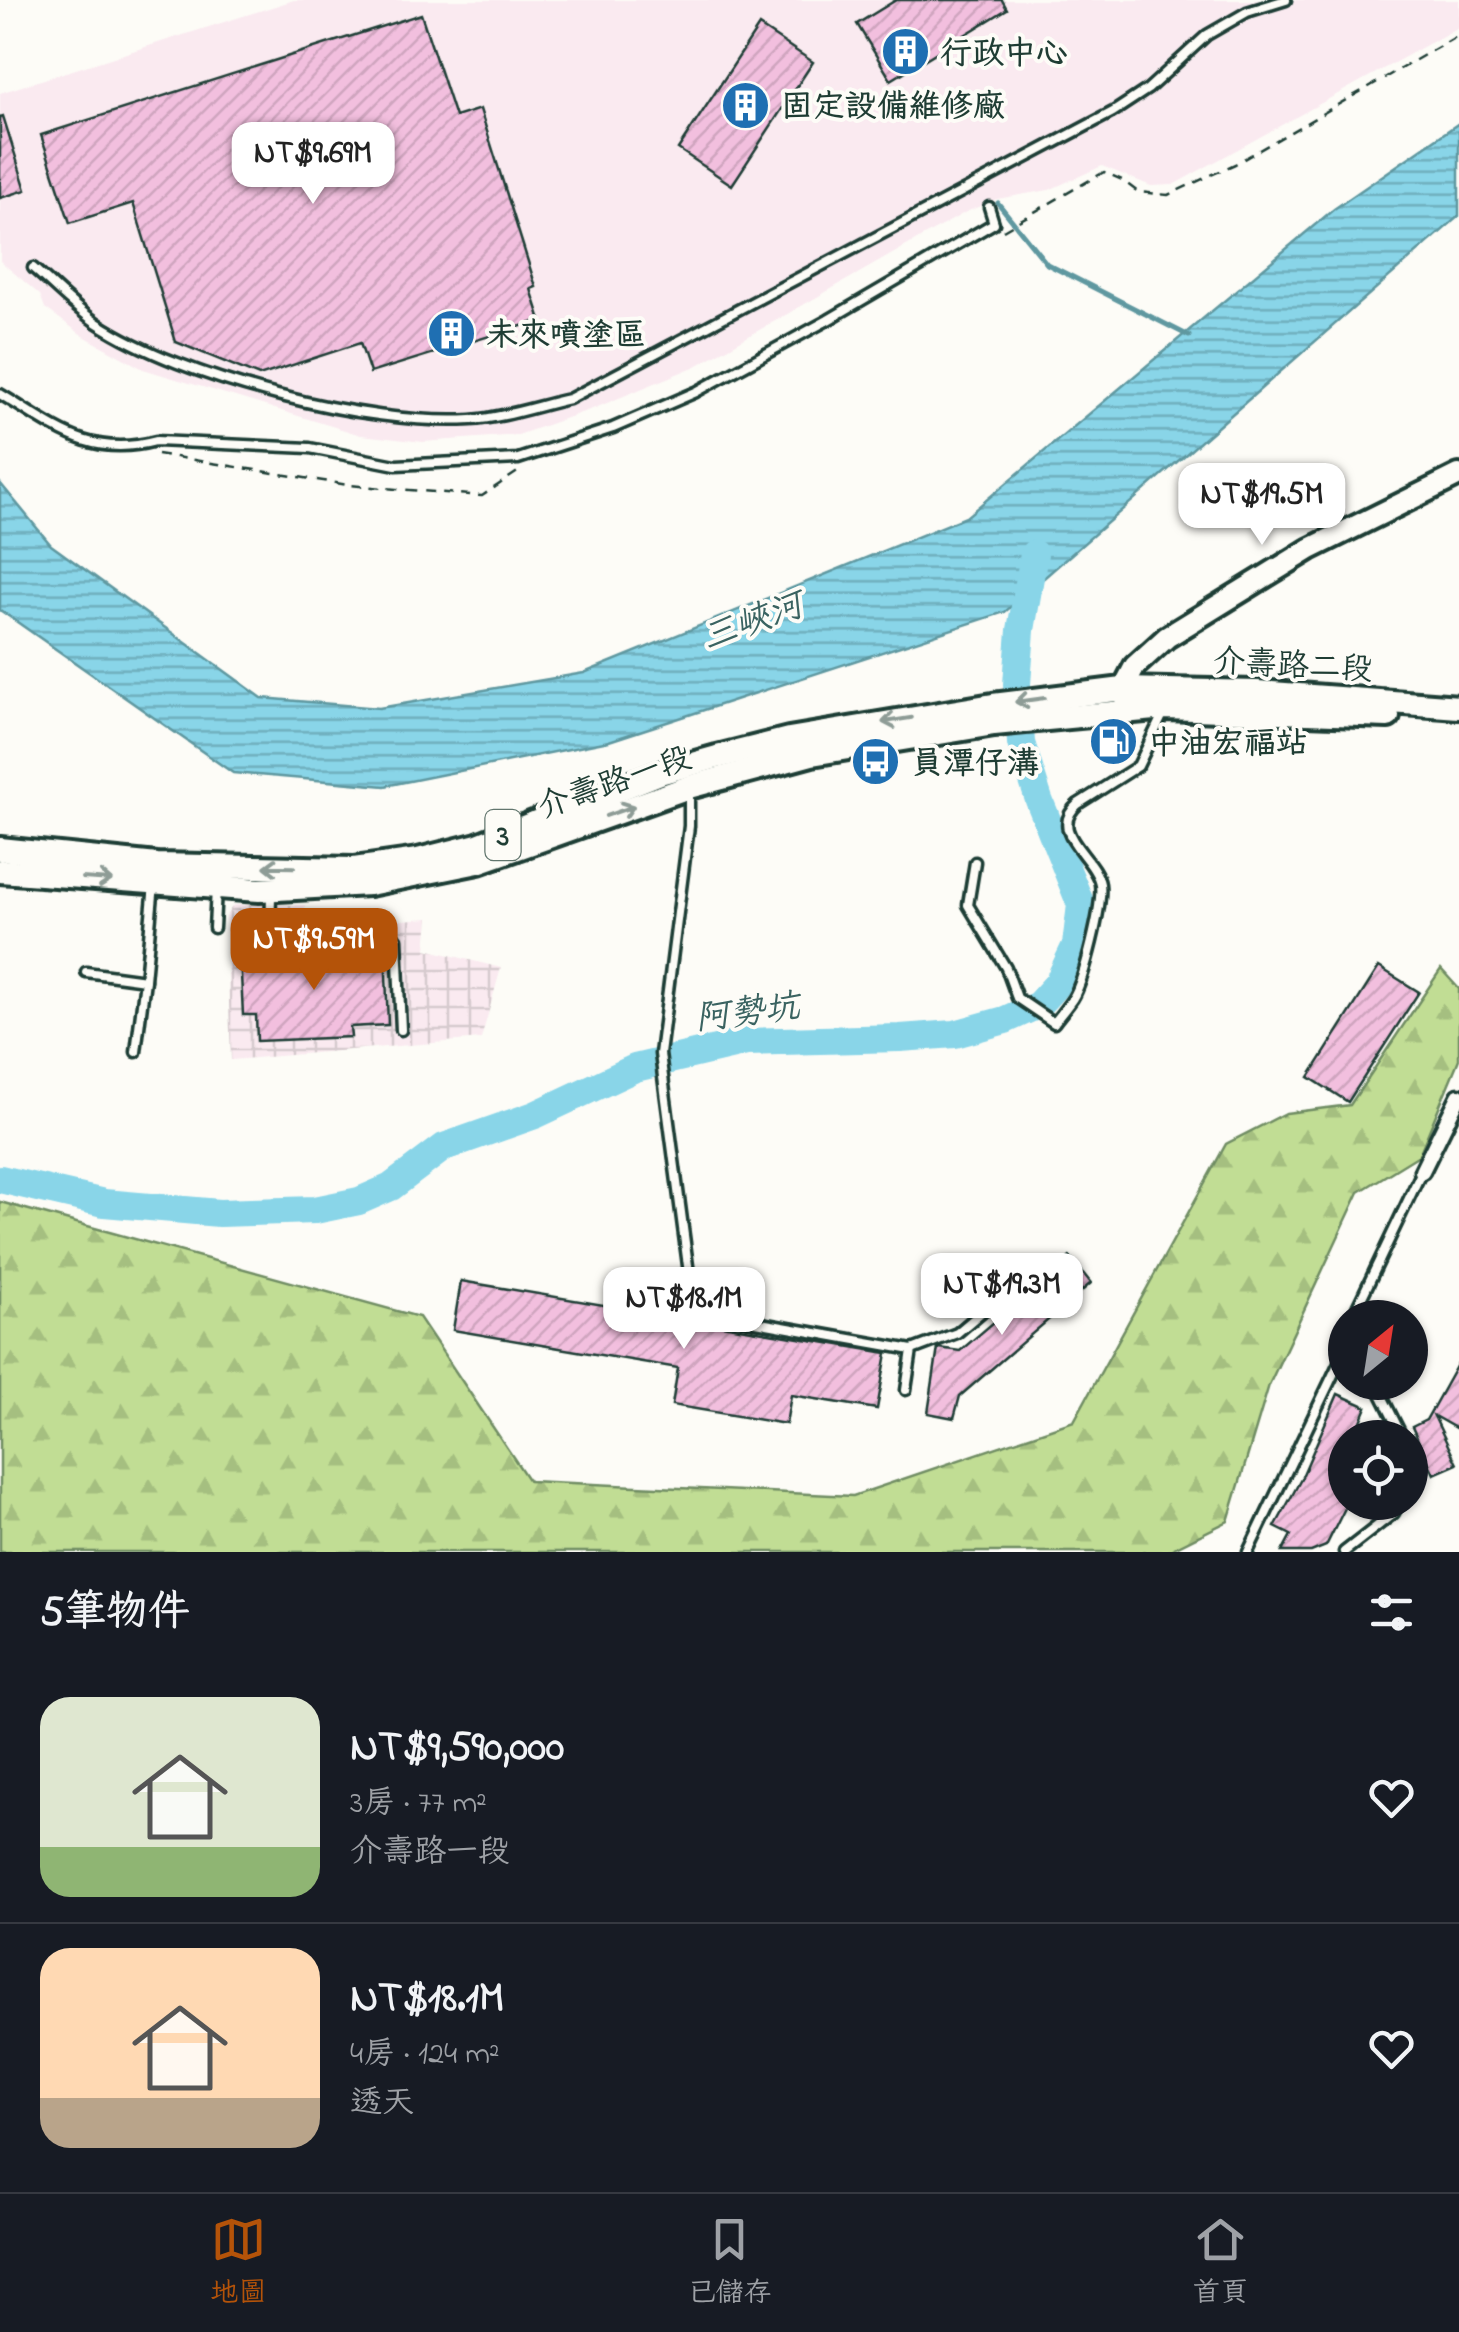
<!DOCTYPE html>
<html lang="zh-TW">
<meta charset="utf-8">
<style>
:root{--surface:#171b24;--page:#20242c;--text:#f1f3f6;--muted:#9ea1a6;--line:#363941;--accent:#b45309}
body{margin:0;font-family:"Indie Flower","LXGW WenKai TC",sans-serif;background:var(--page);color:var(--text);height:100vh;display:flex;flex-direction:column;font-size:38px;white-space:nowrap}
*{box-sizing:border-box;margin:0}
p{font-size:32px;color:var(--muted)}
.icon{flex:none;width:55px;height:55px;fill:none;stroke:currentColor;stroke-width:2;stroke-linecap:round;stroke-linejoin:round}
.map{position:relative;height:1552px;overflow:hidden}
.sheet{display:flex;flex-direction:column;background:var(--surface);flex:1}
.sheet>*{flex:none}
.needle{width:65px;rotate:30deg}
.buttons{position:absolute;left:1328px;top:1300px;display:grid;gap:20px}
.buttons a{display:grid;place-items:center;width:100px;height:100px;border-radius:50%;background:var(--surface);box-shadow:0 2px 8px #0004;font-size:50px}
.price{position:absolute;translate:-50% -85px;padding:0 22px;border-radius:20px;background:#fff;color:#222;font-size:32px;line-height:65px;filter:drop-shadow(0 2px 5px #0008)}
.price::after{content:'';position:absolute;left:50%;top:60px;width:30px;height:22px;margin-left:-15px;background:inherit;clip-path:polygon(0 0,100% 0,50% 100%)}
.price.current{background:var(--accent);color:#fff}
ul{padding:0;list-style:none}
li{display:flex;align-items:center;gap:30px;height:250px;padding:0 40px}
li+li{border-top:2px solid var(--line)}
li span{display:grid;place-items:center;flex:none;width:280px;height:200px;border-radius:30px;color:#555}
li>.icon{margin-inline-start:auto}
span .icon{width:120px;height:120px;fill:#fffc;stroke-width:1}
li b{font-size:42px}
h2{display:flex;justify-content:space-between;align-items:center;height:120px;padding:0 40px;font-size:42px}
.menu{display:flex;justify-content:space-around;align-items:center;height:140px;border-top:2px solid var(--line);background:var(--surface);font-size:28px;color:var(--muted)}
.menu a{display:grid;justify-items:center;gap:5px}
.menu .current{color:var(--accent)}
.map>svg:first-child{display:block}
</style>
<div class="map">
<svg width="1459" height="1552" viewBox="0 0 1459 1552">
<defs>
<pattern id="industrial-grid" width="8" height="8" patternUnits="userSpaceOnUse" patternTransform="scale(2.5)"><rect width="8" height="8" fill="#faeaf0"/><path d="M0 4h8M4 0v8" fill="none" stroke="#d6cace"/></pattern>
<pattern id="forest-firs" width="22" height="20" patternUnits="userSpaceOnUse" patternTransform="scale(2.5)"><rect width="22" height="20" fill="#c1dd94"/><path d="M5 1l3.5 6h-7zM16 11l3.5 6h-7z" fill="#a5bf80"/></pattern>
<pattern id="water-rules" width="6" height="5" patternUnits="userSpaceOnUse" patternTransform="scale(2.5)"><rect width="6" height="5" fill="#89d5e8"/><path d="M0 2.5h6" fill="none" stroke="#6faebd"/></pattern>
<pattern id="building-hatch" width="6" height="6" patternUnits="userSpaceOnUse" patternTransform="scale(2.5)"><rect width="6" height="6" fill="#f2bfde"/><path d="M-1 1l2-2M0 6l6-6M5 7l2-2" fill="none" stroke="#cfa5bf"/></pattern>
</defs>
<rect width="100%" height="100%" fill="#fdfcf7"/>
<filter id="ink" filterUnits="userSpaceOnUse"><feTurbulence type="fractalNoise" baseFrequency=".01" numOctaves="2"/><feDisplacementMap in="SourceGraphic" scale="20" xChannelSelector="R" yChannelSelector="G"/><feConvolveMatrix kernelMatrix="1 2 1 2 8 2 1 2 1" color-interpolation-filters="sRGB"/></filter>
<g filter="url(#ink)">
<polygon fill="#faeaf0" points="294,0 1459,0 1459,27 1173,185 1151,186 1102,166 1049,190 997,199 966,212 696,366 595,408 518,435 423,442 361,435 143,369 82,335 45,308 40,295 0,261 0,93"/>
<polygon fill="url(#industrial-grid)" points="233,905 305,905 304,927 429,918 426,949 501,968 481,1039 231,1060 226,916"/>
<polygon fill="url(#forest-firs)" stroke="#708d64" stroke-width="2.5" points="1441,969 1459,989 1459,1059 1419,1155 1359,1192 1269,1385 1228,1521 1166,1552 0,1552 0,1202 419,1317 529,1481 853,1496 1074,1421 1226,1144 1286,1113 1350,1105"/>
<polygon fill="url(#water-rules)" stroke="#5f98a0" stroke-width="2.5" points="1459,123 1459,216 1005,612 609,741 385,786 233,773 0,610 0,483 51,545 262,698 379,708 584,673 966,517 1334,209"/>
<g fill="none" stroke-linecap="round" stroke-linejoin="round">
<polyline stroke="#5f98a0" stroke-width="5" points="998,203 1047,264 1189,336"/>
<polyline stroke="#89d5e8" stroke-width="28" points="0,1179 104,1203 219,1213 315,1210 359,1201 391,1187 444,1147 535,1115 635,1068 746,1042 900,1038 955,1034 1005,1020 1038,1005 1058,983 1076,945 1081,905 1039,800 1021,743 1017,684 1021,630 1034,554"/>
</g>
<g fill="url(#building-hatch)" stroke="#1f3d34" stroke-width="2.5">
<polygon points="896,0 1002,0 1007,9 891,80 857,24"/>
<polygon points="421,14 455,117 480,109 536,287 531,289 541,320 370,373 360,343 259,376 176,342 133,203 70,223 41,135"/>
<polygon points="759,26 813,62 732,185 678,149"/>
<polygon points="3,116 26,190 0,198 0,117"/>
<polygon points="385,948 388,1025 350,1027 351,1037 257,1041 256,1015 243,1015 240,954"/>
<polygon points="1379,967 1419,992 1348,1102 1309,1077"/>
<polygon points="1070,1257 1091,1283 960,1396 954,1418 928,1413 938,1348 960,1351"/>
<polygon points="461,1281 887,1353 877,1409 791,1395 786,1424 672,1405 678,1368 453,1330"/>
<polygon points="1459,1361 1459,1430 1434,1416 1457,1464 1434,1474 1412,1427 1426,1420"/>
<polygon points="1338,1394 1367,1407 1354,1438 1345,1438 1345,1508 1326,1546 1311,1552 1282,1552 1291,1535 1275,1527 1301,1479"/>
</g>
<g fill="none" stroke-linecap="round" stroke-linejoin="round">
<defs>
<g id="lane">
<path d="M 33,268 C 54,286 74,307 97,323 C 184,380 367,426 471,420 C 503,418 537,406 569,399 L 1113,112 L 1148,89 L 1207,35 L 1247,12 L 1286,0"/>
<path d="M 0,394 C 54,426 88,459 156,441 L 310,448 L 396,465 L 518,459 L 613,428 L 696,392 L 828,320 L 994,223 L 989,207"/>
<polyline points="689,792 689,826 660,1054 694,1311 912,1350 906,1390"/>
<path d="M 975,862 L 968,905 L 1006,968 L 1017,998 L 1054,1023 C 1060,1015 1067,1007 1073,998 C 1084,980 1103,905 1100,884 C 1095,856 1046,832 1078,804 L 1138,766 L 1165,710"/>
<polyline points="271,894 270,943 397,939 401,1030"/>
<polyline points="214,928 216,888"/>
<polyline points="86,972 145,980 154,884"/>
<polyline points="136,1052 145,980"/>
<polyline points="1352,1318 1422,1171"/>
<polyline points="912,1350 957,1333 1030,1271"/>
<polyline points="1375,1382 1403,1438"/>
<polyline points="1410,1461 1413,1472 1410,1483"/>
<polyline points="1248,1552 1345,1350"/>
<polyline points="1344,1552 1394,1513 1400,1502"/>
</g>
<polyline id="street" points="1422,1171 1459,1096"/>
<polyline id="secondary" points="1126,703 1123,689 1135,666 1167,637 1310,549 1459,475"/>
<g id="primary">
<polyline points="0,849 157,865 354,869 418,860 478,845 660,773 717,757 789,739 993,705 1123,689 1257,692 1459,707"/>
<polyline points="0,871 259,890 369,884 478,862 689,787 812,754 994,724 1166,708 1388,716"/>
</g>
</defs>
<use href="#lane" stroke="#1f3d34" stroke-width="15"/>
<use href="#street" stroke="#1f3d34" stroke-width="21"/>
<use href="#secondary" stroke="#1f3d34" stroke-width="28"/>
<use href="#primary" stroke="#1f3d34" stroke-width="30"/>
<g stroke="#1f3d34" stroke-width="2.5" stroke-dasharray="10 8" stroke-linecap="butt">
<polyline points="1003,230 1104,172 1122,180 1138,192 1168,195 1235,164 1459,35"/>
<polyline points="157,454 348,485 482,496 519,471"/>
</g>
<use href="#lane" stroke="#fdfcf7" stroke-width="8"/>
<use href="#street" stroke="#fdfcf7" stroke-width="14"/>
<use href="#secondary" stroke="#fdfcf7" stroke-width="20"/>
<use href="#primary" stroke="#fdfcf7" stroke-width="22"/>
</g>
<defs><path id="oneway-shaft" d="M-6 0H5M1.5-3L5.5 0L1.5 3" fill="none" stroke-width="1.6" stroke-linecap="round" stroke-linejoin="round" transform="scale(2.5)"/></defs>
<g stroke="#8e9c96">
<use href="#oneway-shaft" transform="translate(1030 700) rotate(172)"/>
<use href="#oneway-shaft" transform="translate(897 720) rotate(171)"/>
<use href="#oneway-shaft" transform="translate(620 811) rotate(-19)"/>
<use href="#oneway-shaft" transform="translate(279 867) rotate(-179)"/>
<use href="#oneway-shaft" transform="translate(97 879) rotate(4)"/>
</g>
</g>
<defs>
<symbol id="building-disc" viewBox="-11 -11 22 22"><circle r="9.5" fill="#1f6fb2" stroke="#fdfcf7"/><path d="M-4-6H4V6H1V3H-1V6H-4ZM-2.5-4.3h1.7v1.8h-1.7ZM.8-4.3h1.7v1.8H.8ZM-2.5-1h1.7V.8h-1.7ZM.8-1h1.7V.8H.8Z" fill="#fff"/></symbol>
<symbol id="fuel-disc" viewBox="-11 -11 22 22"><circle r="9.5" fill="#1f6fb2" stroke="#fdfcf7"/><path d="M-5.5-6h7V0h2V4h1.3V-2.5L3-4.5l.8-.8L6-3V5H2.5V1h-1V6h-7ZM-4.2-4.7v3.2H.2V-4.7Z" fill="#fff"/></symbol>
<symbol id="bus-disc" viewBox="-11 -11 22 22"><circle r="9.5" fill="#1f6fb2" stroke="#fdfcf7"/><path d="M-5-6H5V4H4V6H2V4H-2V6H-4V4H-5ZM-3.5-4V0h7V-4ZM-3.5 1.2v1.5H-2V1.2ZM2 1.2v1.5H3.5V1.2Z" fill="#fff"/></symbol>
</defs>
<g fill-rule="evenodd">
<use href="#building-disc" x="878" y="24" width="55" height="55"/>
<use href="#building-disc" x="718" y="78" width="55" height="55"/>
<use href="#building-disc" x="424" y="306" width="55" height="55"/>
<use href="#fuel-disc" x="1086" y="714" width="55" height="55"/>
<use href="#bus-disc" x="848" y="734" width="55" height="55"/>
</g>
<g text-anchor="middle" stroke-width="8" stroke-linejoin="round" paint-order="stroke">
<rect fill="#fdfcf7" stroke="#62766e" stroke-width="2.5" x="485.5" y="810" width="35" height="50" rx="8"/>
<g font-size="30" font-weight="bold" fill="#1f3d34">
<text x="503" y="845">3</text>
</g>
<g font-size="32" font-weight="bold" fill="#1f3d34" stroke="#fdfcf7" text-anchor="start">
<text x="940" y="63">行政中心</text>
<text x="781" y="116">固定設備維修廠</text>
<text x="486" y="345">未來噴塗區</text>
<text x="1148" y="753">中油宏福站</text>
<text x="911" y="773">員潭仔溝</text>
</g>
<g font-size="32" fill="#1f3d34" stroke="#fdfcf7">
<text transform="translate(1293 664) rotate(3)" y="11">介壽路二段</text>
<text transform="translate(614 781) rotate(-19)" y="11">介壽路一段</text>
</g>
<g font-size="35" font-style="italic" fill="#3a6361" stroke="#fdfcf7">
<text transform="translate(752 620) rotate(-20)" y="12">三峽河</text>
<text transform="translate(747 1011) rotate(-7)" y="12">阿勢坑</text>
</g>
</g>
</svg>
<div class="buttons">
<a><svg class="needle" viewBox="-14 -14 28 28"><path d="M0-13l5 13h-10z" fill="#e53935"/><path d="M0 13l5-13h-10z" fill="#9ea1a6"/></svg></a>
<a><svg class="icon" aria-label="locate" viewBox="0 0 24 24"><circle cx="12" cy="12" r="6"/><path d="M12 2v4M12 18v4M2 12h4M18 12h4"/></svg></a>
</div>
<b class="price" style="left:313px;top:207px">NT$9.69M</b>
<b class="price" style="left:1262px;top:548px">NT$19.5M</b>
<b class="price current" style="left:314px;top:993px">NT$9.59M</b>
<b class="price" style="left:1002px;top:1338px">NT$19.3M</b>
<b class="price" style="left:684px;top:1352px">NT$18.1M</b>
</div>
<section class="sheet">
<h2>5筆物件<svg class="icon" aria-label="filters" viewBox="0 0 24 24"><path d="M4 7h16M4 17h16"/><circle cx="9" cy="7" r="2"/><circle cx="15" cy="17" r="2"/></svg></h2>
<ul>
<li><span style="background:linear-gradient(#dfe7d0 75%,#8fb573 0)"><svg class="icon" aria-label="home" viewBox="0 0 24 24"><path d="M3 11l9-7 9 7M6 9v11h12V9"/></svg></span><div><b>NT$9,590,000</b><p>3房 · 77 m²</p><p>介壽路一段</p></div><svg class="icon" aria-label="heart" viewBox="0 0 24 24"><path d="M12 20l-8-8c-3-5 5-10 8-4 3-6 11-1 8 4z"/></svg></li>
<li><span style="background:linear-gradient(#ffd9b3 75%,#b9a48a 0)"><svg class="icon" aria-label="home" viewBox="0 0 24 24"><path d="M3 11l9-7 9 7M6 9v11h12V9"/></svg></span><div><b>NT$18.1M</b><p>4房 · 124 m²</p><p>透天</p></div><svg class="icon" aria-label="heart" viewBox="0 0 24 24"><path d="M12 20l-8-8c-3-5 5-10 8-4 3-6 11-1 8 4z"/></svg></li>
</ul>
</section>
<nav class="menu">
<a class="current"><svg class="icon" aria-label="map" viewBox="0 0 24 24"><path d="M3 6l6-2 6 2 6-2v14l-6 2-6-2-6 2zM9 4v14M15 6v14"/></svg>地圖</a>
<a><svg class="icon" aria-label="saved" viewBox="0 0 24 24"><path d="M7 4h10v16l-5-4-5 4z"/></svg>已儲存</a>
<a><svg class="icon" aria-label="home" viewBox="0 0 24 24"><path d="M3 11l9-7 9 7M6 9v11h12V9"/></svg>首頁</a>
</nav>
